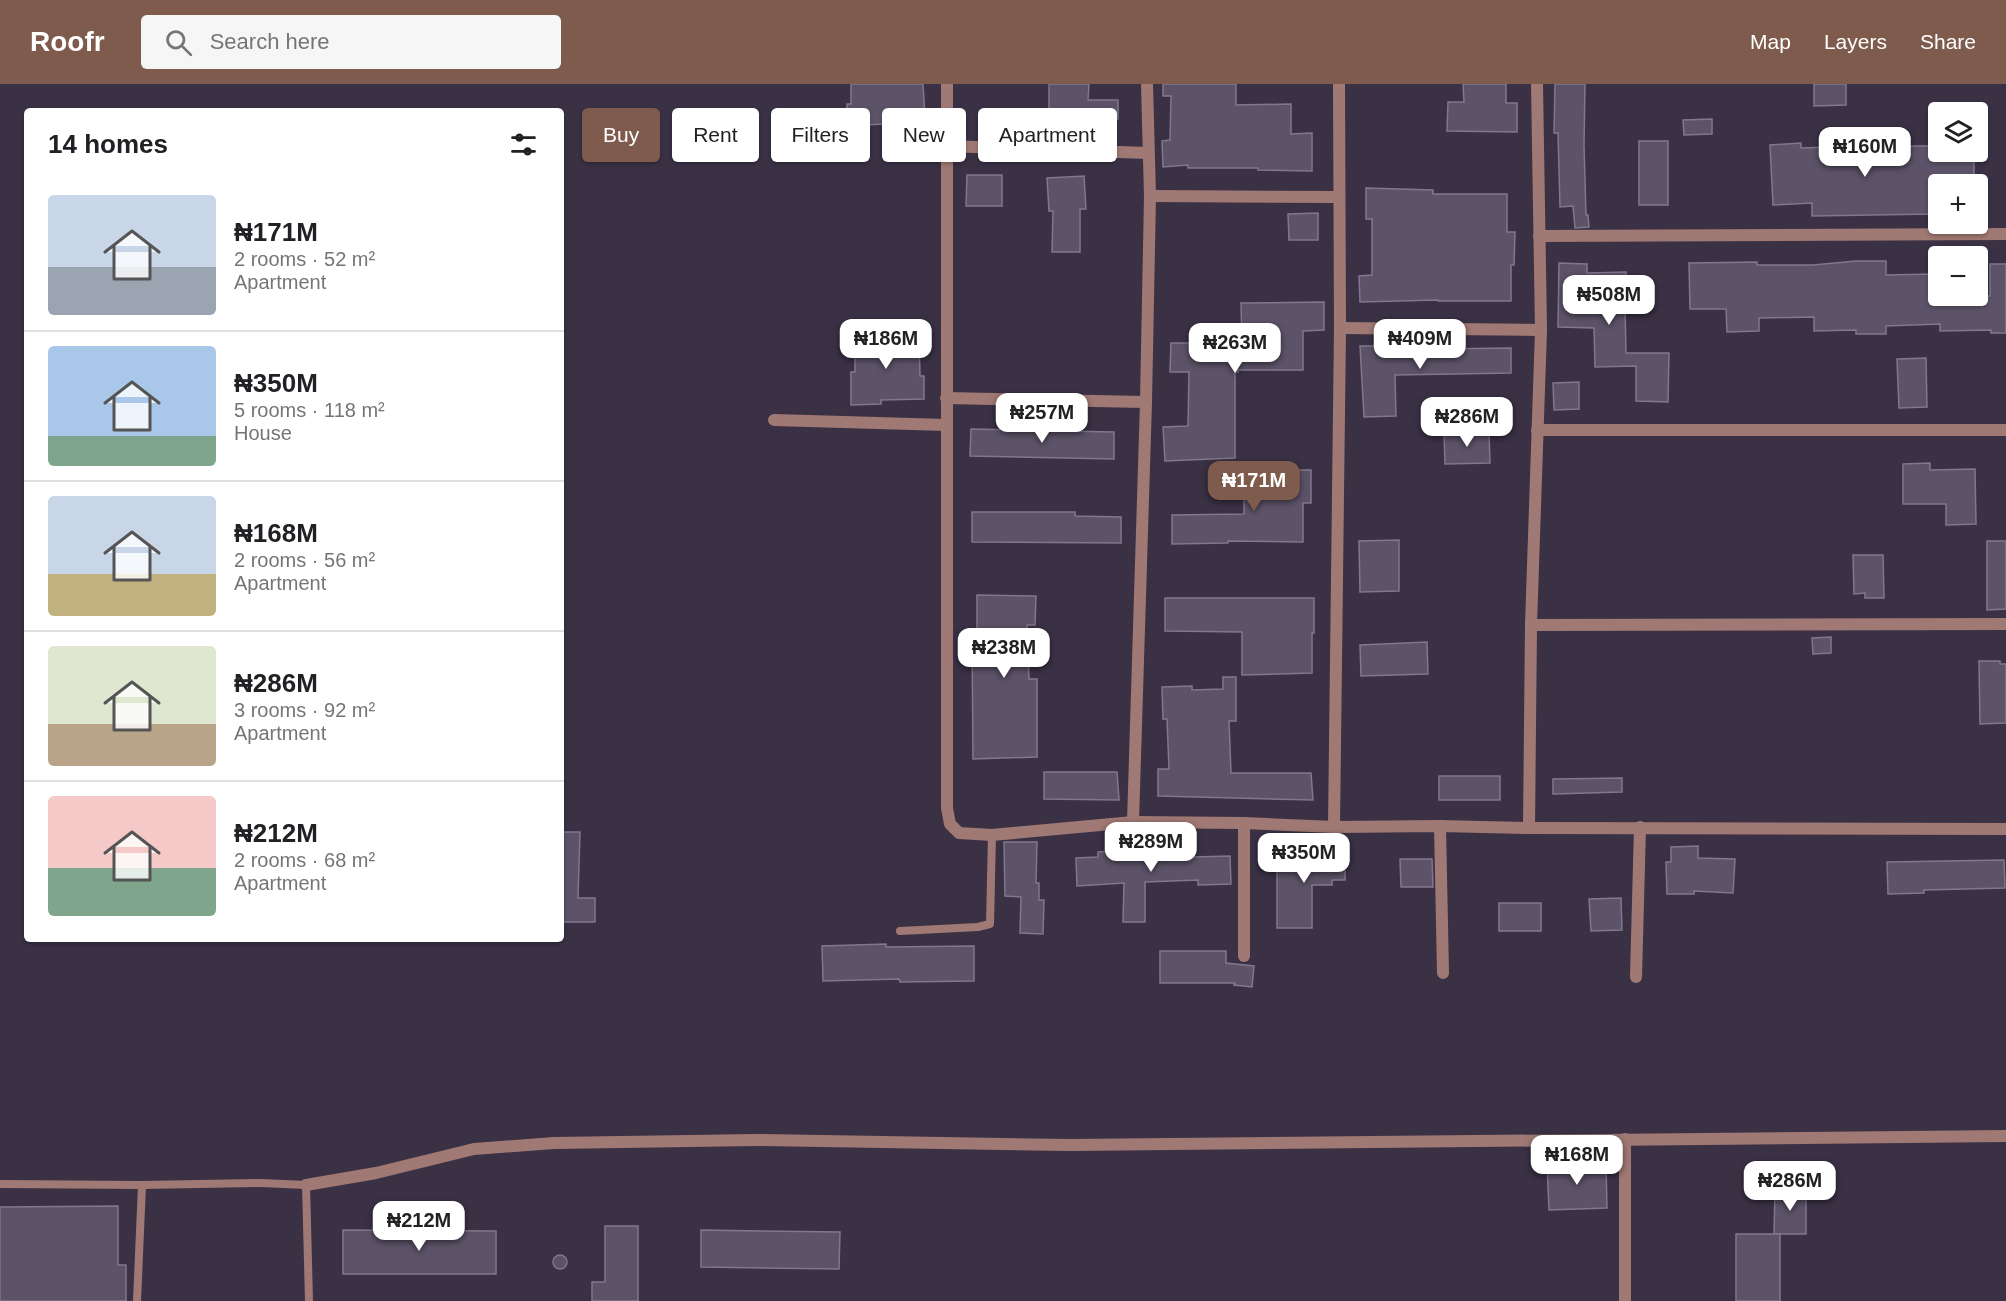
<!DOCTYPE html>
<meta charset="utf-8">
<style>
:root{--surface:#fff;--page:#f6f6f6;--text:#202124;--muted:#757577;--line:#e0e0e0;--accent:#7e5b4c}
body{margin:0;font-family:Helvetica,sans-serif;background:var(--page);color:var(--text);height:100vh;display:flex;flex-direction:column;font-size:22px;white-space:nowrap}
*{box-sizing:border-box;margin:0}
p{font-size:20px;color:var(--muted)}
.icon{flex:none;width:33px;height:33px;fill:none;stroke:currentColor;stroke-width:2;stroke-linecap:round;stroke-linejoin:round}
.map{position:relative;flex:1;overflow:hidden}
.side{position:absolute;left:24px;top:24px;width:540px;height:834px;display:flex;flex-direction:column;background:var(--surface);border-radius:6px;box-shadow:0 2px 4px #0004}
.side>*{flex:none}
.hud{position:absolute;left:582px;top:24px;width:570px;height:54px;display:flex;gap:12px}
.fabs{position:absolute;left:1928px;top:18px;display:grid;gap:12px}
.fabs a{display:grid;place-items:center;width:60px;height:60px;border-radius:6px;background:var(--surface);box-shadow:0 2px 4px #0004;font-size:30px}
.price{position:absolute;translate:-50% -51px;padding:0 14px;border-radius:12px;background:#fff;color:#222;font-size:20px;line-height:39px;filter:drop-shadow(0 2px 3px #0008)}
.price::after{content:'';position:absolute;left:50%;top:36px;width:18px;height:14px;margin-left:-9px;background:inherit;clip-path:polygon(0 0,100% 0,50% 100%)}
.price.selected{background:var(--accent);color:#fff}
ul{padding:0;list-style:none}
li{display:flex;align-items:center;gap:18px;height:150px;padding:0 24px}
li+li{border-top:2px solid var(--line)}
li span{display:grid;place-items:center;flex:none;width:168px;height:120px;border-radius:6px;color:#555}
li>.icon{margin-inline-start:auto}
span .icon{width:72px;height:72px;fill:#fffc;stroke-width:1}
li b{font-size:26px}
h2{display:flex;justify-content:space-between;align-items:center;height:72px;padding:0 24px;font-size:26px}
.pill{padding:0 21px;border-radius:6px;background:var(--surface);box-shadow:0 2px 4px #0004;font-size:21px;line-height:54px}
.pill.selected{background:var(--accent);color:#fff}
header{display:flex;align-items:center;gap:36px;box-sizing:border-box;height:84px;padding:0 30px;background:var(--accent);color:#fff}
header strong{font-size:28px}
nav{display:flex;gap:33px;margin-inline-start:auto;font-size:21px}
.search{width:420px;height:54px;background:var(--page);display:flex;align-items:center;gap:15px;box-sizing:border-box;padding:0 21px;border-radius:6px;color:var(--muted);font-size:22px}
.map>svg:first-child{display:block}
</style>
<header>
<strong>Roofr</strong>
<div class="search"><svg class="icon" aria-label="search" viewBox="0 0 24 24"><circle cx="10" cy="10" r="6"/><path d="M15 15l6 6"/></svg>Search here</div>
<nav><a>Map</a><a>Layers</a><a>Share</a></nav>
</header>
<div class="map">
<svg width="2006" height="1217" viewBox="0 0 2006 1217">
<rect width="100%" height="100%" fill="#3a3145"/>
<g fill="#5c5368" stroke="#81778e" stroke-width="1.5">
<polygon points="851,0 923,0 925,32 883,35 883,40 847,42 847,20 851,20"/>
<polygon points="1049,0 1089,0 1088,16 1118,16 1118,35 1049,36"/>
<polygon points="1163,0 1236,0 1236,21 1291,20 1291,50 1312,49 1312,87 1258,86 1258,84 1188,84 1188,81 1163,83 1162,57 1170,56 1171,12 1163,12"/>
<polygon points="1463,0 1506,0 1506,19 1517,19 1517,48 1447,47 1448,18 1464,18"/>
<polygon points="1555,0 1585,0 1584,61 1586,131 1588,131 1589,143 1575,144 1573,122 1560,123 1558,49 1554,49"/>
<polygon points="1814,0 1846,0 1846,21 1814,22"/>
<polygon points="1712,35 1712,50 1684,51 1683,36"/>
<rect x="1639" y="57" width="29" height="64"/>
<polygon points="1801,59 1801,64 1891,61 1891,62 1933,62 1933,68 1974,68 1974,100 1933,100 1933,130 1812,132 1812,119 1773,121 1770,61"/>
<polygon points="967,91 1002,91 1002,122 966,122"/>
<polygon points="1084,92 1086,125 1080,125 1080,168 1052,168 1053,127 1049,127 1047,94"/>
<polygon points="1366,104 1433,106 1433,110 1507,110 1507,148 1515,148 1514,181 1511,181 1511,217 1438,217 1438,216 1360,218 1359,192 1372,191 1372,135 1366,135"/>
<polygon points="1318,129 1318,156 1289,156 1288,130"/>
<polygon points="1856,177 1886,177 1886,191 1932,190 1933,212 1990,212 1990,180 2006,180 2006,249 1991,249 1991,246 1940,247 1940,240 1886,242 1886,250 1856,250 1856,246 1814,247 1814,233 1759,234 1759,247 1727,248 1726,225 1690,225 1689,179 1757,178 1757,181 1813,181"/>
<polygon points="1559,179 1587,180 1587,189 1626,188 1628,224 1625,224 1626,269 1669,269 1668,318 1636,317 1636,282 1595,283 1594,244 1558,243"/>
<polygon points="1324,218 1324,246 1303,247 1303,286 1238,286 1238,288 1235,288 1235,374 1165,377 1163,343 1188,342 1189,288 1170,288 1171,259 1242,259 1241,219"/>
<polygon points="855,250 881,250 881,254 919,253 920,292 924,292 924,315 881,316 881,320 851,321 851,288 855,288"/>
<polygon points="1360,262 1405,262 1406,268 1433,267 1433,265 1511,264 1511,289 1395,291 1396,332 1364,333"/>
<polygon points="1926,274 1927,323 1899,324 1897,275"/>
<polygon points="1579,298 1579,325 1554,326 1553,299"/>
<polygon points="971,345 1114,348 1114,375 970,372"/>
<polygon points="1489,347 1490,379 1445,380 1444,348"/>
<polygon points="1930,379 1930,386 1975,385 1976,440 1946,441 1946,420 1903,420 1903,380"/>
<polygon points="1244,385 1311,386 1311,419 1303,419 1303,458 1228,457 1228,459 1172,460 1172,431 1244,430"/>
<polygon points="972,428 1075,428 1075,432 1121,433 1121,459 972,458"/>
<polygon points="1399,456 1399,507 1360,508 1359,457"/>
<polygon points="1987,457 2006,457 2006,525 1987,526"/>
<polygon points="1853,471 1883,471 1884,514 1865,514 1865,509 1854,510"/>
<polygon points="977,511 1036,512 1035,541 1027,541 1029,595 1037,595 1037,673 973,675 972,555 977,555"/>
<polygon points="1165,514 1314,514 1314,549 1312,549 1312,589 1242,591 1242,548 1165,547"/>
<polygon points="1831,553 1831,569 1813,570 1812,554"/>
<polygon points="1427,558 1428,590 1361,592 1360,561"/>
<polygon points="1979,577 2000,577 2000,580 2006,580 2006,639 1980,640"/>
<polygon points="1223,593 1236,593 1236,637 1229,637 1231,689 1311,689 1313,716 1158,712 1158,685 1169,685 1167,635 1163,635 1162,603 1192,602 1192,606 1223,605"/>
<polygon points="1044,688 1117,688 1119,716 1044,715"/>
<rect x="1439" y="692" width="61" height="24"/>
<polygon points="1622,694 1622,708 1553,710 1553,695"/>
<polygon points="561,748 580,748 578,814 595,814 595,838 561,838"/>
<polygon points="1004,758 1037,758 1036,799 1039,799 1039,816 1044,816 1043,850 1020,849 1021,813 1005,812"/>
<polygon points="1302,758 1318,758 1318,773 1345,772 1345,796 1332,796 1332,801 1312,801 1312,844 1277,844 1277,773 1301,773"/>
<polygon points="1192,759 1192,773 1230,772 1231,800 1198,801 1198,796 1145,798 1145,838 1123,838 1124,799 1077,802 1076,774 1098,773 1098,768 1129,766 1129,773 1157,771 1157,761"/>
<polygon points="1698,762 1698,774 1735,775 1733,809 1694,807 1694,810 1667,810 1666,778 1671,778 1671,763"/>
<polygon points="1400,775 1432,775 1433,803 1401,803"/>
<polygon points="2004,776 2005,804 1924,806 1924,809 1888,810 1887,778"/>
<polygon points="1621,814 1622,846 1591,847 1589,815"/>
<rect x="1499" y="819" width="42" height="28"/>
<polygon points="886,860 886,863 974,862 974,897 900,898 899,895 823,897 822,862"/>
<polygon points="1160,867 1226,867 1226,879 1254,882 1252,903 1234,901 1235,899 1160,899"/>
<polygon points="1606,1078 1607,1124 1549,1126 1547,1080"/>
<polygon points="1775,1106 1806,1106 1806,1150 1774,1150"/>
<polygon points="118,1122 118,1181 126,1181 126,1217 0,1217 0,1123"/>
<polygon points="605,1142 638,1142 638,1217 592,1217 592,1198 605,1198"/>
<polygon points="343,1146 496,1147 496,1190 343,1190"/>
<polygon points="701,1146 840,1148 839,1185 701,1183"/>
<rect x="1736" y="1150" width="44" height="67"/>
<circle cx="560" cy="1178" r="7"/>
</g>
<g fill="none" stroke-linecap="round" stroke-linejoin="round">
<g stroke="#a17974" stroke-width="8">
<polyline points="900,847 978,843 990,840 992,751"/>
<polyline points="0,1100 142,1101 261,1099 306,1101 309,1217"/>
<polyline points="137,1217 142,1101"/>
</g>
<g stroke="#a17974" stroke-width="12">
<polyline points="947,0 947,724 950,740 959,749 992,751 1133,738 1244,739 1334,743 1440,742 1529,744 2006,745"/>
<polyline points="946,62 1148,69"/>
<polyline points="1150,112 1339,113"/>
<polyline points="1539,152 2006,150"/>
<polyline points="1340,244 1541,246"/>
<polyline points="946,314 1146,318"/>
<polyline points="774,336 946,341"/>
<polyline points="1537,346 2006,346"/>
<polyline points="1531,541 2006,540"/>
<polyline points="1133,738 1146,318 1150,112 1147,0"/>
<polyline points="1440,742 1443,889"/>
<polyline points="1334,743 1340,244 1339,0"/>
<polyline points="1529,744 1531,541 1541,246 1537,0"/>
<polyline points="1244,872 1244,739"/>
<polyline points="1636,893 1640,743"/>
<polyline points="306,1101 376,1089 474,1065 554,1059 757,1056 1070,1061 2006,1052"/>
<polyline points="1625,1217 1625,1055"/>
</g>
</g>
</svg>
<div class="fabs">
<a><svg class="icon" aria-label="layers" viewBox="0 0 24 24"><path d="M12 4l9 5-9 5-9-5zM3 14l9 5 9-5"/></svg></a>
<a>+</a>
<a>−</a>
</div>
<b class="price" style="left:1865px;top:94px">₦160M</b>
<b class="price" style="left:1609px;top:242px">₦508M</b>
<b class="price" style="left:886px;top:286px">₦186M</b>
<b class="price" style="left:1420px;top:286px">₦409M</b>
<b class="price" style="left:1235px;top:290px">₦263M</b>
<b class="price" style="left:1042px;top:360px">₦257M</b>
<b class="price" style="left:1467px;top:364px">₦286M</b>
<b class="price selected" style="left:1254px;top:428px">₦171M</b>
<b class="price" style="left:1004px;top:595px">₦238M</b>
<b class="price" style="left:1151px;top:789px">₦289M</b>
<b class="price" style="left:1304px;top:800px">₦350M</b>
<b class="price" style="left:1577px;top:1102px">₦168M</b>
<b class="price" style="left:1790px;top:1128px">₦286M</b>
<b class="price" style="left:419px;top:1168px">₦212M</b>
<div class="hud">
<a class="pill selected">Buy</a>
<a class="pill">Rent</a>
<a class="pill">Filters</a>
<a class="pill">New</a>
<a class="pill">Apartment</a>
</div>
<section class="side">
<h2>14 homes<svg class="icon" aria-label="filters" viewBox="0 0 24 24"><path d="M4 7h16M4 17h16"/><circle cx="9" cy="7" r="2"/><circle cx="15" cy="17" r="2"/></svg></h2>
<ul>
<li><span style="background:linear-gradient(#c9d6e8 60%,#9aa5b1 0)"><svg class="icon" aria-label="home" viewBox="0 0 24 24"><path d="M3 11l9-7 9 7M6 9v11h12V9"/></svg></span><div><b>₦171M</b><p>2 rooms · 52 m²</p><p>Apartment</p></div></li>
<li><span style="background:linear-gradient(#a9c7e8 75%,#7fa58c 0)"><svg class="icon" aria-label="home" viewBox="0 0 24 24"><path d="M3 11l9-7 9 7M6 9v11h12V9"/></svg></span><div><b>₦350M</b><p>5 rooms · 118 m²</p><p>House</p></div></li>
<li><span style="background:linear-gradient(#c9d6e8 65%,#c2b280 0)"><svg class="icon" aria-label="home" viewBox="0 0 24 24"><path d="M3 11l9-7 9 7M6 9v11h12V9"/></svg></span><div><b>₦168M</b><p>2 rooms · 56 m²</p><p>Apartment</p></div></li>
<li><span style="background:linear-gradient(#dfe7d0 65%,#b9a48a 0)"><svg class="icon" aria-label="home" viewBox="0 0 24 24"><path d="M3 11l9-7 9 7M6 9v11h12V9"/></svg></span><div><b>₦286M</b><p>3 rooms · 92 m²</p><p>Apartment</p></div></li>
<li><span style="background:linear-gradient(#f6c9c9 60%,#7fa58c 0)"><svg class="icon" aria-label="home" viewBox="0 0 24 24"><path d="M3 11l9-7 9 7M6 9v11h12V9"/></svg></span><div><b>₦212M</b><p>2 rooms · 68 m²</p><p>Apartment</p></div></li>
</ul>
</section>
</div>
